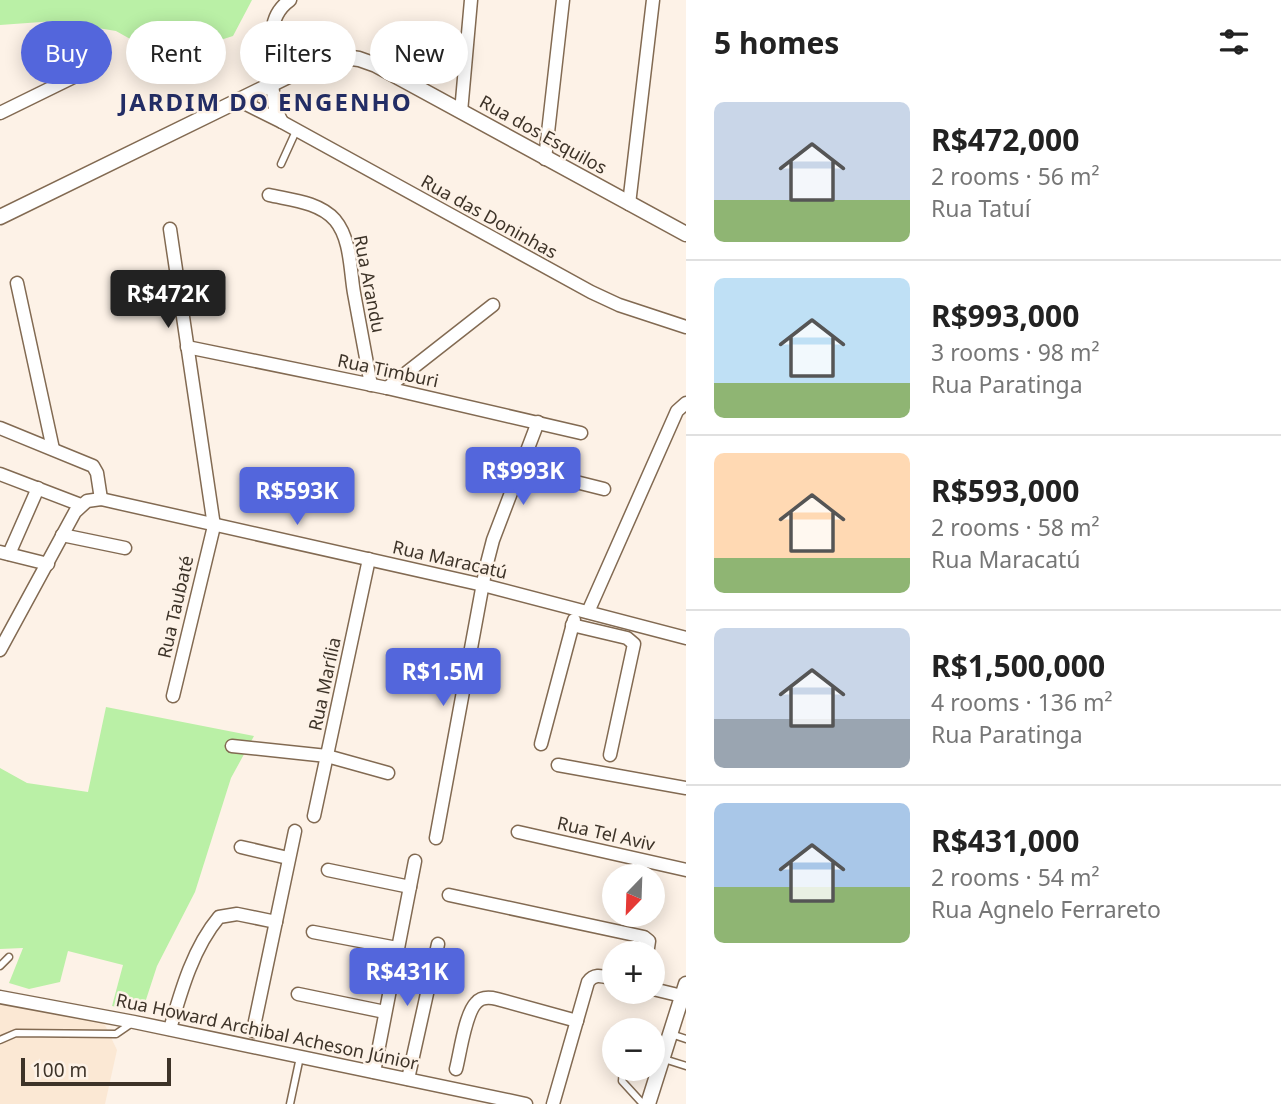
<!DOCTYPE html>
<meta charset="utf-8">
<style>
:root{--surface:#fff;--page:#f6f6f6;--text:#222;--muted:#767676;--line:#e0e0e0;--accent:#5366dc}
body{margin:0;font-family:"Noto Sans",sans-serif;background:var(--page);color:var(--text);height:100vh;display:flex;flex-direction:column;font-size:26px;white-space:nowrap}
*{box-sizing:border-box;margin:0}
p{font-size:23px;color:var(--muted)}
.icon{flex:none;width:38px;height:38px;fill:none;stroke:currentColor;stroke-width:2;stroke-linecap:round;stroke-linejoin:round}
.map{position:relative;flex:1;overflow:hidden}
.panel{display:flex;flex-direction:column;background:var(--surface);width:595px}
.panel>*{flex:none}
.hud{position:absolute;left:21px;top:21px;width:560px;height:63px;display:flex;gap:14px}
.needle{width:46px;rotate:203deg}
.tools{position:absolute;left:602px;top:864px;display:grid;gap:14px}
.tools a{display:grid;place-items:center;width:63px;height:63px;border-radius:50%;background:var(--surface);box-shadow:0 4px 18px #0003;font-size:35px}
.scale{position:absolute;left:21px;bottom:18px;width:150px;box-sizing:border-box;padding-left:7px;border:4px solid #3d3328;border-top:0;font-size:19px;line-height:24px;white-space:nowrap;color:#3d3328;-webkit-text-stroke:5px #fdf2e7;paint-order:stroke}
.price{position:absolute;translate:-50% -60px;padding:0 16px;border-radius:7px;background:var(--accent);color:#fff;font-size:23px;line-height:46px;filter:drop-shadow(0 2px 4px #0008)}
.price::after{content:'';position:absolute;left:50%;top:42px;width:21px;height:16px;margin-left:-10px;background:inherit;clip-path:polygon(0 0,100% 0,50% 100%)}
.price.current{background:#222;color:#fff}
ul{padding:0;list-style:none}
li{display:flex;align-items:center;gap:21px;height:175px;padding:0 28px}
li+li{border-top:2px solid var(--line)}
li span{display:grid;place-items:center;flex:none;width:196px;height:140px;border-radius:10px;color:#555}
li>.icon{margin-inline-start:auto}
span .icon{width:84px;height:84px;fill:#fffc;stroke-width:1}
li b{font-size:30px}
h2{display:flex;justify-content:space-between;align-items:center;height:84px;padding:0 28px;font-size:30px}
.pill{padding:0 24px;border-radius:32px;background:var(--surface);box-shadow:0 4px 18px #0003;font-size:24px;line-height:63px}
.pill.current{background:var(--accent);color:#fff}
main{display:flex;flex:1;min-height:0}
.map>svg:first-child{display:block}
</style>
<main>
<div class="map">
<svg width="686" height="1104" viewBox="0 0 686 1104">
<rect width="100%" height="100%" fill="#fdf2e7"/>
<polygon fill="#fbe8d4" points="0,1004 104,1023 117,1050 105,1104 0,1104"/>
<g fill="#baf0a6">
<polygon points="0,0 252,0 233,36 164,58 116,31 55,21 0,25"/>
<polygon points="106,707 254,736 231,778 195,892 157,966 142,1012 112,1006 123,965 68,951 60,982 29,989 9,983 23,948 0,949 0,768 27,783 88,792"/>
</g>
<g fill="none" stroke-linecap="round" stroke-linejoin="round">
<defs>
<g id="service">
<polyline points="281,164 296,131"/>
<polyline points="0,966 9,957"/>
<polyline points="671,1034 686,1039"/>
<polyline points="0,1040 16,1033 116,1034 132,1023"/>
<polyline points="653,1040 667,1044"/>
<polyline points="664,1059 686,1066"/>
<polyline points="623,1069 622,1081 643,1104"/>
<polyline points="290,1104 300,1057"/>
</g>
<g id="minor">
<path d="M 285,77 C 272,53 263,19 290,0"/>
<polyline points="272,84 275,108 282,122"/>
<polyline points="240,101 282,122 591,292 619,305 686,327"/>
<polyline points="461,112 471,0"/>
<polyline points="0,113 102,63"/>
<polyline points="545,159 563,0"/>
<path d="M 269,195 C 291,200 319,202 335,220 C 351,239 350,270 354,293 C 360,324 365,354 371,385"/>
<polyline points="629,204 653,0"/>
<polyline points="170,229 214,526 173,696"/>
<polyline points="17,283 53,449"/>
<polyline points="187,347 387,388 581,433"/>
<polyline points="387,388 493,305"/>
<polyline points="0,428 93,466 97,473 101,499"/>
<polyline points="520,468 604,489"/>
<polyline points="0,474 81,505"/>
<polyline points="62,535 125,548"/>
<polyline points="0,552 48,564"/>
<polyline points="9,554 38,488"/>
<polyline points="588,612 677,411 686,403"/>
<polyline points="572,625 627,638 634,644 610,755"/>
<polyline points="0,650 75,512 87,501 101,499 483,585 686,638"/>
<polyline points="541,744 574,620"/>
<polyline points="232,746 327,756 388,773"/>
<polyline points="558,765 686,788"/>
<polyline points="314,816 369,559"/>
<polyline points="518,832 686,870"/>
<polyline points="436,838 486,567 493,540 538,422"/>
<polyline points="241,847 288,858"/>
<polyline points="328,870 410,887"/>
<polyline points="449,895 644,937 649,941 647,954"/>
<polyline points="313,932 397,948"/>
<polyline points="653,989 682,996"/>
<polyline points="298,994 385,1012"/>
<polyline points="0,997 134,1022 526,1104"/>
<path d="M 170,1029 C 181,991 193,948 219,917 L 237,914 L 276,922"/>
<polyline points="253,1031 295,831"/>
<path d="M 456,1069 C 460,1054 465,1014 476,1003 C 481,997 489,997 497,999 L 577,1021"/>
<polyline points="374,1072 415,861"/>
<polyline points="408,1079 438,944"/>
<path d="M 553,1104 L 588,982 C 595,972 604,977 614,979"/>
</g>
<g id="tertiary">
<polyline points="0,217 313,64 344,57 359,59 376,65 686,234"/>
<polyline points="648,1104 686,984"/>
</g>
</defs>
<use href="#service" stroke="#826a52" stroke-width="9"/>
<use href="#minor" stroke="#826a52" stroke-width="15"/>
<use href="#tertiary" stroke="#826a52" stroke-width="17"/>
<use href="#service" stroke="#fff" stroke-width="6"/>
<use href="#minor" stroke="#fff" stroke-width="12"/>
<use href="#tertiary" stroke="#fff" stroke-width="14"/>
</g>
<g text-anchor="middle" stroke-width="5" stroke-linejoin="round" paint-order="stroke">
<g font-size="18" fill="#3d3328" stroke="#fdf2e7">
<text transform="translate(543 135) rotate(29)" y="6">Rua dos Esquilos</text>
<text transform="translate(489 217) rotate(29)" y="6">Rua das Doninhas</text>
<text transform="translate(369 284) rotate(79)" y="6">Rua Arandu</text>
<text transform="translate(388 371) rotate(12)" y="6">Rua Timburi</text>
<text transform="translate(450 560) rotate(13)" y="6">Rua Maracatú</text>
<text transform="translate(176 607) rotate(-77)" y="6">Rua Taubaté</text>
<text transform="translate(325 684) rotate(-78)" y="6">Rua Marília</text>
<text transform="translate(606 834) rotate(13)" y="6">Rua Tel Aviv</text>
<text transform="translate(267 1032) rotate(12)" y="6">Rua Howard Archibal Acheson Júnior</text>
</g>
<g font-size="24" font-weight="bold" letter-spacing="2" fill="#232d65" stroke="#fdf2e7">
<text x="266" y="111">JARDIM DO ENGENHO</text>
</g>
</g>
</svg>
<div class="tools">
<a><svg class="needle" viewBox="-14 -14 28 28"><path d="M0-13l5 13h-10z" fill="#e53935"/><path d="M0 13l5-13h-10z" fill="#767676"/></svg></a>
<a>+</a>
<a>−</a>
</div>
<div class="scale">100 m</div>
<b class="price current" style="left:168px;top:330px">R$472K</b>
<b class="price" style="left:523px;top:507px">R$993K</b>
<b class="price" style="left:297px;top:527px">R$593K</b>
<b class="price" style="left:443px;top:708px">R$1.5M</b>
<b class="price" style="left:407px;top:1008px">R$431K</b>
<div class="hud">
<a class="pill current">Buy</a>
<a class="pill">Rent</a>
<a class="pill">Filters</a>
<a class="pill">New</a>
</div>
</div>
<section class="panel">
<h2>5 homes<svg class="icon" aria-label="filters" viewBox="0 0 24 24"><path d="M4 7h16M4 17h16"/><circle cx="9" cy="7" r="2"/><circle cx="15" cy="17" r="2"/></svg></h2>
<ul>
<li><span style="background:linear-gradient(#c9d6e8 70%,#8fb573 0)"><svg class="icon" aria-label="home" viewBox="0 0 24 24"><path d="M3 11l9-7 9 7M6 9v11h12V9"/></svg></span><div><b>R$472,000</b><p>2 rooms · 56 m²</p><p>Rua Tatuí</p></div></li>
<li><span style="background:linear-gradient(#bfe0f5 75%,#8fb573 0)"><svg class="icon" aria-label="home" viewBox="0 0 24 24"><path d="M3 11l9-7 9 7M6 9v11h12V9"/></svg></span><div><b>R$993,000</b><p>3 rooms · 98 m²</p><p>Rua Paratinga</p></div></li>
<li><span style="background:linear-gradient(#ffd9b3 75%,#8fb573 0)"><svg class="icon" aria-label="home" viewBox="0 0 24 24"><path d="M3 11l9-7 9 7M6 9v11h12V9"/></svg></span><div><b>R$593,000</b><p>2 rooms · 58 m²</p><p>Rua Maracatú</p></div></li>
<li><span style="background:linear-gradient(#c9d6e8 65%,#9aa5b1 0)"><svg class="icon" aria-label="home" viewBox="0 0 24 24"><path d="M3 11l9-7 9 7M6 9v11h12V9"/></svg></span><div><b>R$1,500,000</b><p>4 rooms · 136 m²</p><p>Rua Paratinga</p></div></li>
<li><span style="background:linear-gradient(#a9c7e8 60%,#8fb573 0)"><svg class="icon" aria-label="home" viewBox="0 0 24 24"><path d="M3 11l9-7 9 7M6 9v11h12V9"/></svg></span><div><b>R$431,000</b><p>2 rooms · 54 m²</p><p>Rua Agnelo Ferrareto</p></div></li>
</ul>
</section>
</main>
